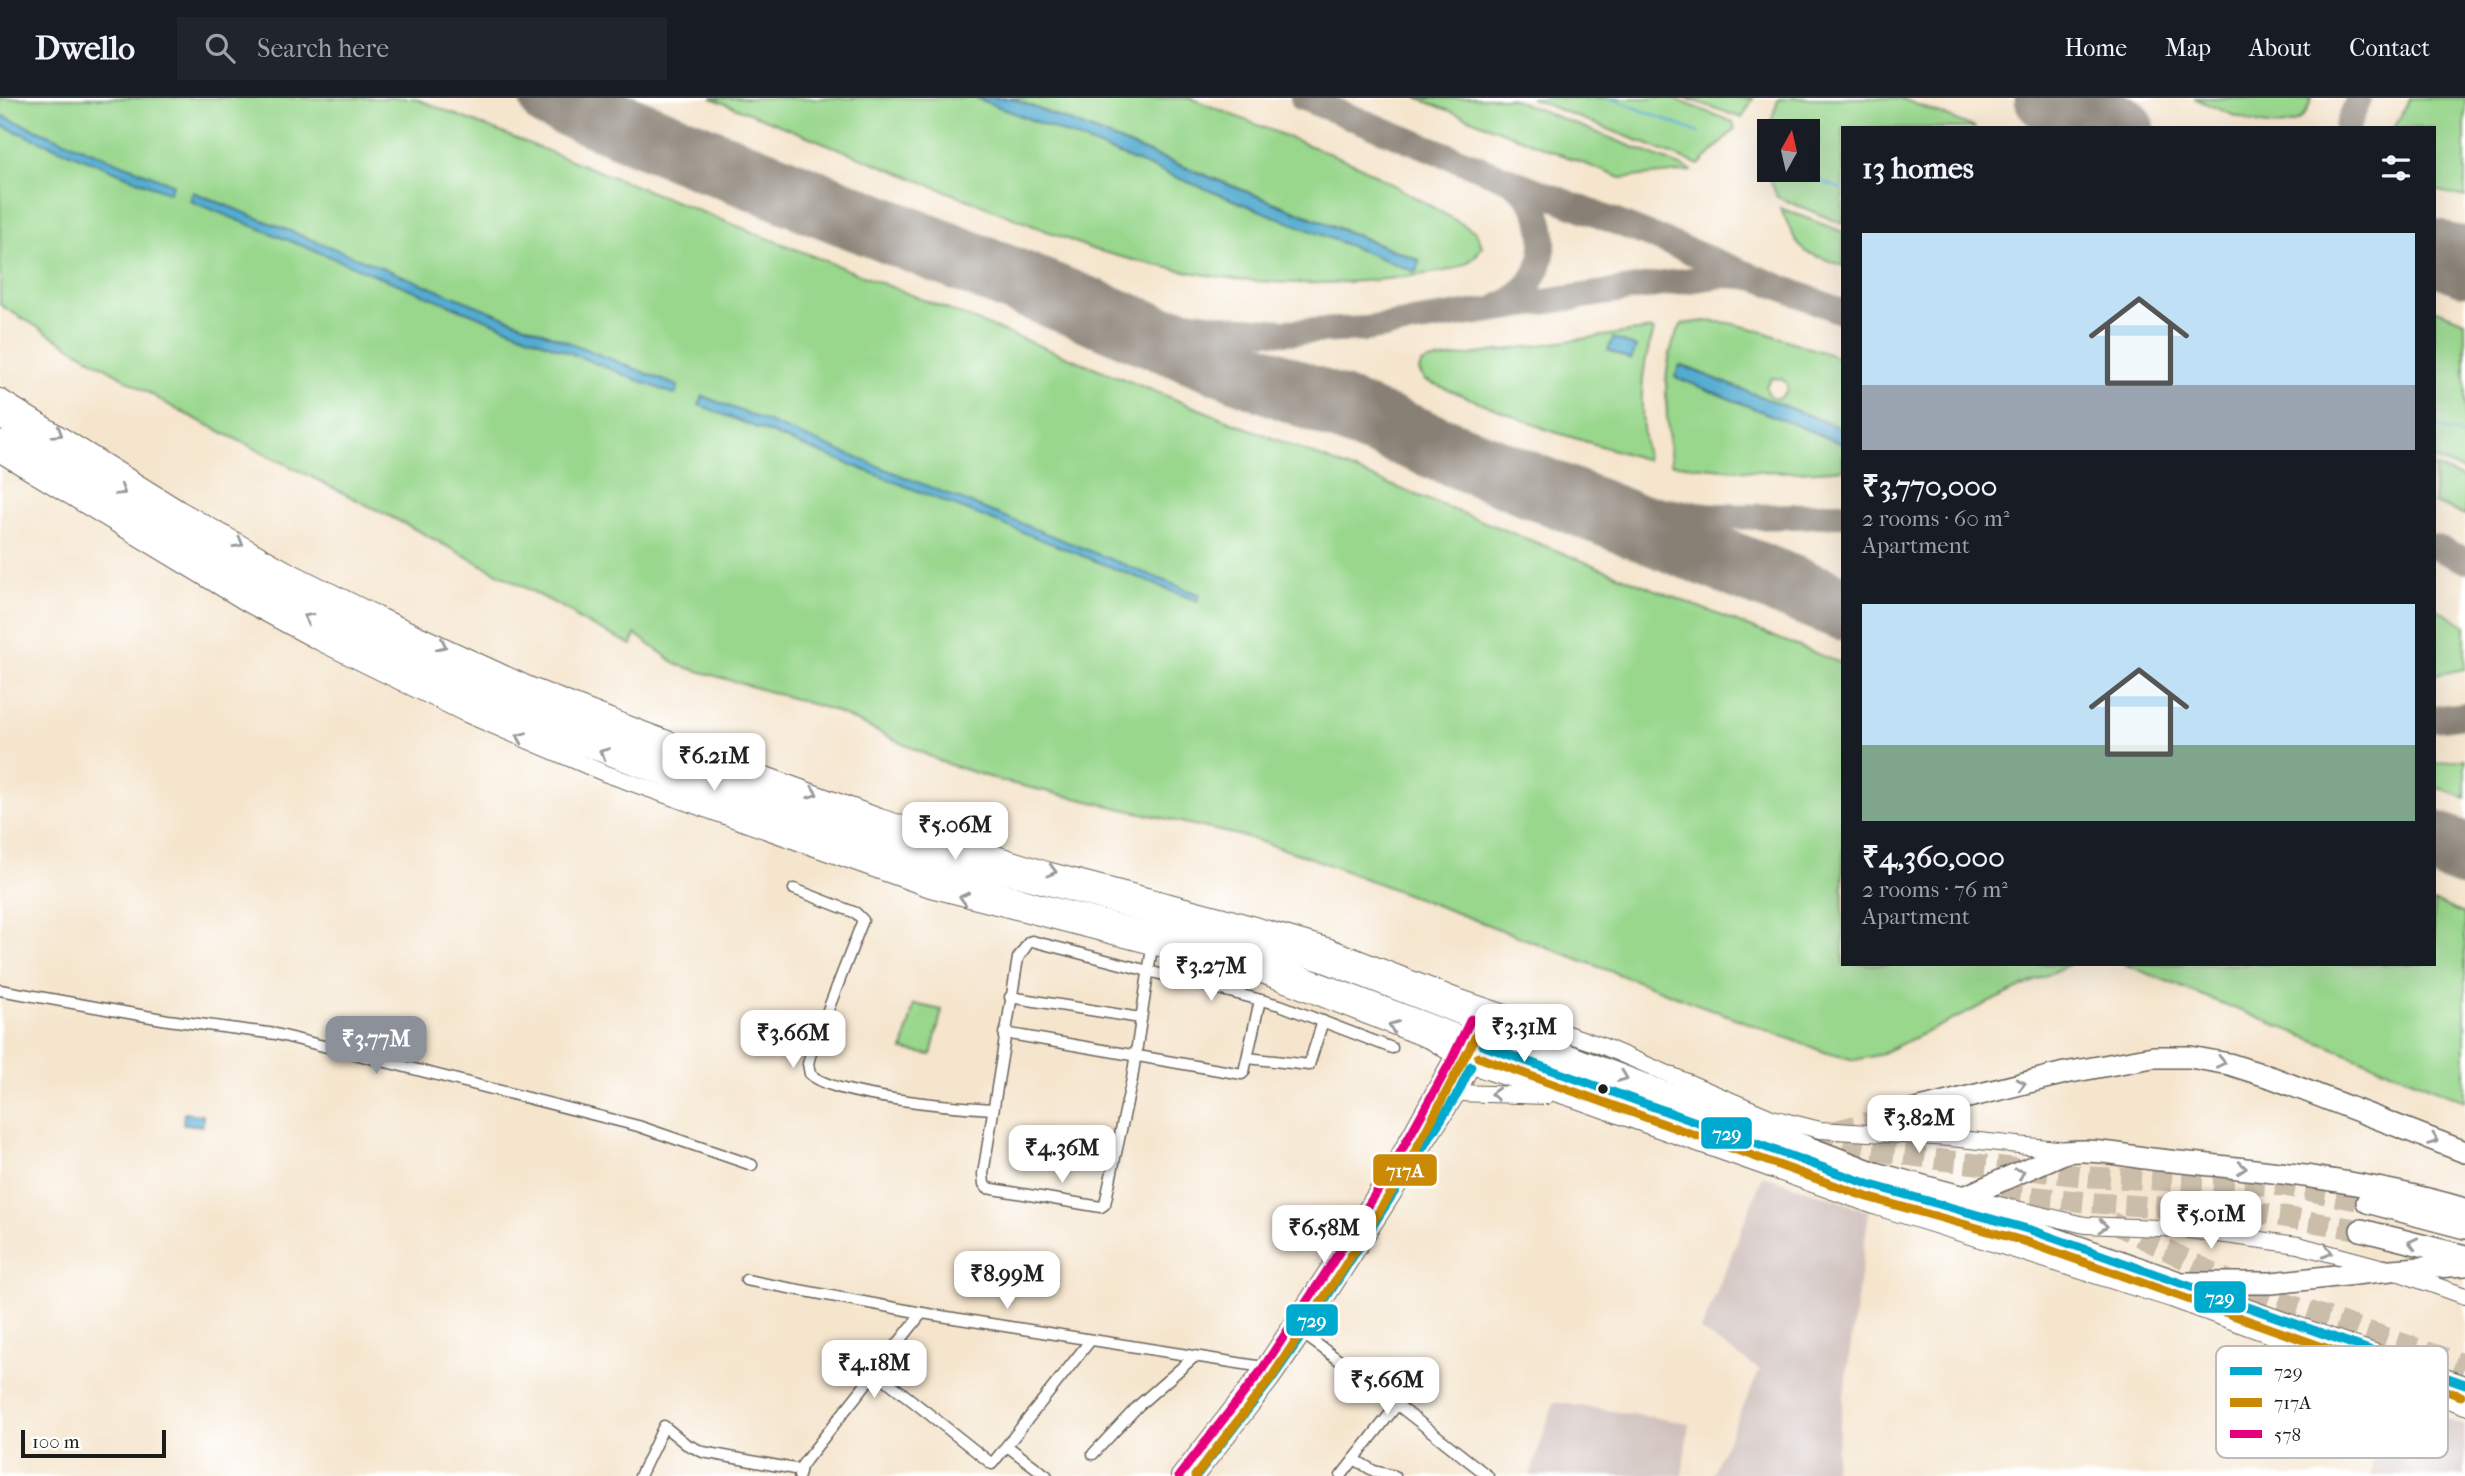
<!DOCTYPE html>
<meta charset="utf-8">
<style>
:root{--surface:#171b24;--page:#20242c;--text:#f1f3f6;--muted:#9ea1a6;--line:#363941;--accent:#8c9099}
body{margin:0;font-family:"IM FELL French Canon",serif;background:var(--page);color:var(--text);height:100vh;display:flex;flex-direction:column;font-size:26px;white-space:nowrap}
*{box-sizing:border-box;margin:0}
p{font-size:23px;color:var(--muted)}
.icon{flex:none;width:38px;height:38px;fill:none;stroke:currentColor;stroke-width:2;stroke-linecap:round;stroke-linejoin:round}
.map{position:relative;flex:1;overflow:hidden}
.drawer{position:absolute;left:1841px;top:28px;width:595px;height:840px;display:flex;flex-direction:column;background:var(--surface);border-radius:0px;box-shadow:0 7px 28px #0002}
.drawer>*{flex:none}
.needle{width:46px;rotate:8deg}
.buttons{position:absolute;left:1757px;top:21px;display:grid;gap:14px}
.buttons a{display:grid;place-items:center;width:63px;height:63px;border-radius:0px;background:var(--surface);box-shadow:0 7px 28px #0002;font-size:35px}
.scale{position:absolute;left:21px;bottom:18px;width:145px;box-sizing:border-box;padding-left:7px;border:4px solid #1c1c1c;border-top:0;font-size:19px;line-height:24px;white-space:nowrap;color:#1c1c1c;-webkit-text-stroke:5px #fff;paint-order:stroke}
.price{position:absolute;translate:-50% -60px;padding:0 16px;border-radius:14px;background:#fff;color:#222;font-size:23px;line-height:46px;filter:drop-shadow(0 2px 4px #0008)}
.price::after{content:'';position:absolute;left:50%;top:42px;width:21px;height:16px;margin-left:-10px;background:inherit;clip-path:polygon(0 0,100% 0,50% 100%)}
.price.current{background:var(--accent);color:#fff}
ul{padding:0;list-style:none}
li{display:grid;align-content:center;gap:14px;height:371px;padding:0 21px}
li span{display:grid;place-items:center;height:217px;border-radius:0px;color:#555}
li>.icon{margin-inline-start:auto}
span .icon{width:126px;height:126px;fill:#fffc;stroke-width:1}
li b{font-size:30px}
h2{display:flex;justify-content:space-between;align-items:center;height:84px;padding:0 21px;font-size:30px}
header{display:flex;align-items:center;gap:42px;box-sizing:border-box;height:98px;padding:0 35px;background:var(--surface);border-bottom:2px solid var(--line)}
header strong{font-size:33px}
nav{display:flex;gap:38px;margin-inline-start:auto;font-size:24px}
.search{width:490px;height:63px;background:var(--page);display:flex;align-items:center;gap:18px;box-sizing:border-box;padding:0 24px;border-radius:0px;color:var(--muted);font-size:26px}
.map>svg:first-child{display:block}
</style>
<header>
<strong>Dwello</strong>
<div class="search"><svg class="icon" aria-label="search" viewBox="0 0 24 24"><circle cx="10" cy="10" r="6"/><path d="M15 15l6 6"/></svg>Search here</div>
<nav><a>Home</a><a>Map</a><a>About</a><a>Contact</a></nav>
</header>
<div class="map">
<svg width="2465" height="1378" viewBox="0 0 2465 1378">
<rect width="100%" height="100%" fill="#fff"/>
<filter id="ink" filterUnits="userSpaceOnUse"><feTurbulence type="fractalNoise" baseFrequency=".0143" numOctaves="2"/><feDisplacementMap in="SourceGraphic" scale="14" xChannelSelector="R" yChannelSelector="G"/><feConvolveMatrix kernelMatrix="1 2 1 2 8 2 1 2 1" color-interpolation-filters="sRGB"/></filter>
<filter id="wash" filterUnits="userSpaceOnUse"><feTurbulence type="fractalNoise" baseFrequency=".00686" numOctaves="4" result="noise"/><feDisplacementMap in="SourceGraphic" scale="28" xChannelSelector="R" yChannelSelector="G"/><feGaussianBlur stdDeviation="1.57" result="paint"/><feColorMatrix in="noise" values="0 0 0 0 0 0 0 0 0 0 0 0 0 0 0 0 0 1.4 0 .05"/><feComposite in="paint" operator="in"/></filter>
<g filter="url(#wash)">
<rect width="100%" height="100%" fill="#f5e5cd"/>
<g fill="#cfc0bb">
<polygon points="1763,1077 1869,1113 1833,1378 1711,1378 1760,1272 1701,1233"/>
<polygon points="2384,1299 2465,1328 2465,1378 2370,1378"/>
<polygon points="1554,1304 1689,1325 1682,1378 1530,1378"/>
</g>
<g fill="#99d78d" stroke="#5a7a54" stroke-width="2" fill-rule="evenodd">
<polygon points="0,0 414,0 1843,566 1843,866 2070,866 1878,957 1855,962 1827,955 1311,760 1246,739 1005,684 944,665 832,612 678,567 635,536 632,547 576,520 573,515 405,426 176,311 0,207"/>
<path d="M 711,0 L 976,0 L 1416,174 L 1420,162 L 1011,0 L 1190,0 L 1358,67 L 1476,134 L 1482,148 C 1469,175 1437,174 1411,178 C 1293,194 1206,183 1092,151 Z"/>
<polygon points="1417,0 1510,0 1693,73 1621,80"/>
<polygon points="1530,0 1672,0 1733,24 1735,31 1699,67"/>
<polygon points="1686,0 1753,0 1742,20"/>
<path d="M 1779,0 L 1900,0 L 1976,30 L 1843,30 L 1843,126 L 1777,99 C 1762,64 1765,35 1779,0 ZM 1769,33 L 1808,33 L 1808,72 L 1769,72 Z"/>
<path d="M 2194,0 L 2312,0 C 2298,55 2225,13 2194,0 Z"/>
<polygon points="2410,0 2465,0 2465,99 2434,92 2434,30 2394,30"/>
<polygon points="1780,110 1843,134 1843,168 1806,154 1797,145"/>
<polygon points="2434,211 2465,223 2465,373 2434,361"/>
<path d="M 1705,223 L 1729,225 L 1754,231 L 1843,261 L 1843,331 L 1681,267 L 1675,279 L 1843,346 L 1843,371 C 1786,377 1728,372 1671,366 C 1668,323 1657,265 1682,226 ZM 1772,280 L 1782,281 L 1787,286 L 1787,293 L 1780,300 L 1773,300 L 1768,295 L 1766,288 Z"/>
<path d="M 1651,231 L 1654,233 C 1638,275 1640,318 1647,362 L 1548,332 L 1424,282 L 1419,273 L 1421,266 L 1428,263 Z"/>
<polygon points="2434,369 2465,381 2465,417 2434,405"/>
<polygon points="2434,509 2465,527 2465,571 2434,577"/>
<polygon points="2465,660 2465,700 2434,688 2434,666"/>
<polygon points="2434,804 2465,816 2465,1003 2124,866 2434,866"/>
<polygon points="914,906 942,912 931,957 903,952"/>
</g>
<g fill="#53acd0" stroke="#386476" stroke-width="2">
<polygon points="976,0 1011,0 1420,163 1415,174"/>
<polygon points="0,17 173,86 169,95 0,27"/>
<polygon points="193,94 678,288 675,297 190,103"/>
<polygon points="1613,240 1636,249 1631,262 1608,252"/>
<polygon points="1680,267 1843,331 1843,346 1675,279"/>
<polygon points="703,298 1200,497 1197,503 699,307"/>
<polygon points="184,1015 203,1017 203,1028 183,1026"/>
</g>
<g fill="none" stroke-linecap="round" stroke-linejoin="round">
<g stroke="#53acd0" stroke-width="2.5">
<polyline points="1611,0 1699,35"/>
<polyline points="1792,72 1843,92"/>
<polyline points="2434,327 2465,339"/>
</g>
<g stroke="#888074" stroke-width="26">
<polyline points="1303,0 1843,214"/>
<polyline points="2347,30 2359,0"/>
<polyline points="2434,136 2465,141"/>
<polyline points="1009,179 1143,218 1229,230 1285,234 1366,231 1723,177 1744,178 1760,181"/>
<path d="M 1500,208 C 1551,187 1558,119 1515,86"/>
<path d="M 1455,356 C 1541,386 1628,413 1720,418 C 1761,420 1802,418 1843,416"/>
<polyline points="2434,449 2465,462"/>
<polyline points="2434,621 2465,617"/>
</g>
<g stroke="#888074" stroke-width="65">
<polyline points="552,0 1843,510"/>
<polyline points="2047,0 2122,30"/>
<polyline points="2434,153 2465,166"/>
<polyline points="2434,745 2465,757"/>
</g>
</g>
</g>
<g filter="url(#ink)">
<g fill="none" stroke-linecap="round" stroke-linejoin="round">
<g stroke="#cabdaa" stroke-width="21" stroke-dasharray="21 10" stroke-linecap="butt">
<polyline points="1681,1029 1800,1074 1889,1084"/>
<polyline points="1784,1029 1809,1039 1870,1052 1942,1062 2091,1079 2285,1088 2367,1104"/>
<polyline points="1835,1033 1884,1020"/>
<polyline points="1970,1092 2096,1105 2266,1116 2361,1132"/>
<polyline points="2111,1124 2245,1191 2465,1267"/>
</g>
<defs>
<g id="street">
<path d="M 794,791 L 856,815 L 863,822 L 810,958 L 808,966 L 810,976 C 834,999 956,1009 993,1011"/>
<polyline points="1153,843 1132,981 1105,1106 1101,1109 987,1090 984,1086 983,1076 1018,860 1029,844 1032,843 1280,907 1392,950"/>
<polyline points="0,892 168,922 276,936 638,1028 752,1067"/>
<polyline points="1010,899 1140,920"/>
<polyline points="1004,935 1242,976 1244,974 1260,902"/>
<polyline points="1248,960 1309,967 1323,923"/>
<polyline points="746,1182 922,1215 1263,1269"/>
<polyline points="1303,1236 1362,1279 1488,1378"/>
<polyline points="876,1274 992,1366 1090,1243"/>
<polyline points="1007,1348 1047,1378"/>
<polyline points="1093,1356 1139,1307 1194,1259"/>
<polyline points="1354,1361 1374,1373 1395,1378"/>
<polyline points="640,1378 664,1328 686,1346 703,1354 800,1372"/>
<polyline points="799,1378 801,1369 806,1362 922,1215"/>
<polyline points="1341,1378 1397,1307"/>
</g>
<g id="secondary">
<polyline points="0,299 180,411 286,471 384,520 531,588 646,633 880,719 1047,772 1220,817 1330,849 1452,897 1600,947 1772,1020 1820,1032 1950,1040 2067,1052"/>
<polyline points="0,356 248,506 315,542 466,616 604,675 930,791 1257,875 1431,943 1471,968 1579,1003 1877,1109 2171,1201 2465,1308"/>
<polyline points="1458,995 1546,998"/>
<polyline points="1964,1099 2085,1127 2182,1131 2298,1147 2391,1172 2465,1198"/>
<polyline points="2190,1189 2465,1286"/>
<polyline points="1179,1378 1261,1273 1329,1170 1393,1068 1458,950"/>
<polyline points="1196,1378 1271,1282 1303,1236 1458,995 1486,937"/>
</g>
<g id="highway">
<path d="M 0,319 L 171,424 L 277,484 L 376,535 L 524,603 L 821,716 L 955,761 L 1215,832 L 1323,863 L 1875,1075 L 1964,1099 L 2066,1054 C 2097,1050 2130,1059 2161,1062 C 2262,1072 2367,1082 2465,1111"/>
<polyline points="0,343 164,442 269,500 368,552 518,622 818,735 951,780 1041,807 1274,868 1514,959 1802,1062"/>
<polyline points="1884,1020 2065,975 2153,959 2190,959 2229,966 2273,980 2465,1054"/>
<polyline points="2367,1104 2465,1130"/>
<polyline points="1943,1106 2031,1132 2181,1185 2272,1185 2391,1172 2465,1167"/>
<polyline points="2361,1132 2465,1158"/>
</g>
</defs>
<use href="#street" stroke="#68625a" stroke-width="13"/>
<use href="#secondary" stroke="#68625a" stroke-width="18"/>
<use href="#highway" stroke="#68625a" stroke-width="24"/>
<use href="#street" stroke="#fff" stroke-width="10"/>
<use href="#secondary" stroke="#fff" stroke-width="16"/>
<use href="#highway" stroke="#fff" stroke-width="21"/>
<defs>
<g id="bus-1">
<polyline points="1482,947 1871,1087 2031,1132 2465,1286"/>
<polyline points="1196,1378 1271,1282 1303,1236 1458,995 1471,968"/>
</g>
<g id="bus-2">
<polyline points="1478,959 1867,1099 2027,1144 2461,1298"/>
<polyline points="1195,1378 1271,1280 1339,1177 1404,1074 1477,936 1484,939"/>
</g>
<polyline id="bus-3" points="1179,1378 1261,1273 1329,1170 1393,1068 1451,963 1471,921 1490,928"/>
</defs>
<use href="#bus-1" stroke="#fff" stroke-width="14"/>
<use href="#bus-2" stroke="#fff" stroke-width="14"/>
<use href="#bus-3" stroke="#fff" stroke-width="14"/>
<use href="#bus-1" stroke="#00a9ce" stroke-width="9"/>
<use href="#bus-2" stroke="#cb8a06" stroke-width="9"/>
<use href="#bus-3" stroke="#e5007d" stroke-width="9"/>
</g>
<defs><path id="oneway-chevron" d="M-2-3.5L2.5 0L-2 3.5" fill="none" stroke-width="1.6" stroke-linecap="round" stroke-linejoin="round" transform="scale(1.75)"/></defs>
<g stroke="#999">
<use href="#oneway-chevron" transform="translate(58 335) rotate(32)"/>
<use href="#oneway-chevron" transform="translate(121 393) rotate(32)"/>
<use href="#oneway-chevron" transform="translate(239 445) rotate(30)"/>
<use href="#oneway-chevron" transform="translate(308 520) rotate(-152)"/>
<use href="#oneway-chevron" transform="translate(442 547) rotate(25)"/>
<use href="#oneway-chevron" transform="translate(521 639) rotate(-157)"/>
<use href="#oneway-chevron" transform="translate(604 655) rotate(-159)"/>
<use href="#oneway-chevron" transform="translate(813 695) rotate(20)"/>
<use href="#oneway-chevron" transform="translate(1052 773) rotate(15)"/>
<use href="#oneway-chevron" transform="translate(964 800) rotate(-166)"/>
<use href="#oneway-chevron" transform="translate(1393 928) rotate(-158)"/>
<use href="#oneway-chevron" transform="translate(2221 964) rotate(12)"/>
<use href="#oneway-chevron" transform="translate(1623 979) rotate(21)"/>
<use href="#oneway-chevron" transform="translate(2021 986) rotate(-14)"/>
<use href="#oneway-chevron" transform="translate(1495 996) rotate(-178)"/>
<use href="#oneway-chevron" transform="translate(2434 1042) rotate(21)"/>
<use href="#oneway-chevron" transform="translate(2242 1070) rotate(5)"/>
<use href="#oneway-chevron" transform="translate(2020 1075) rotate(-25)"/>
<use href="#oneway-chevron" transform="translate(2103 1128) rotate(4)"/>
<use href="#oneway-chevron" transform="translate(2413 1145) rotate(-166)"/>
<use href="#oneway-chevron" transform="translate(2328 1154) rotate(14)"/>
</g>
</g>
<circle fill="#1c1c1c" stroke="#fff" stroke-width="2.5" cx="1603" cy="991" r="6"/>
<rect x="2216" y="1248" width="232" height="112" rx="10" fill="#fff" stroke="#bbb" stroke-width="2"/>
<rect x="2230" y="1269" width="32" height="8" fill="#00a9ce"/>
<rect x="2230" y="1300" width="32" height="9" fill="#cb8a06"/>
<rect x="2230" y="1332" width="32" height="8" fill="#e5007d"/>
<g font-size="19" fill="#1c1c1c">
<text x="2274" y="1280">729</text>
<text x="2274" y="1311">717A</text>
<text x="2274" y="1343">578</text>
</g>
<g stroke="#fff" stroke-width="2.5">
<rect x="1700" y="1018" width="53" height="34" rx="7" fill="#00a9ce"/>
<rect x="1372" y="1055" width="66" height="34" rx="7" fill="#cb8a06"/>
<rect x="2193" y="1182" width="54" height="34" rx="7" fill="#00a9ce"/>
<rect x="1285" y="1205" width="54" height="34" rx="7" fill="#00a9ce"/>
</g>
<g font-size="19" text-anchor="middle" font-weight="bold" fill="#fff">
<text x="1727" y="1042">729</text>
<text x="1405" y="1079">717A</text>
<text x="2220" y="1206">729</text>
<text x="1312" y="1229">729</text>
</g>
</svg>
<div class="buttons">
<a><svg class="needle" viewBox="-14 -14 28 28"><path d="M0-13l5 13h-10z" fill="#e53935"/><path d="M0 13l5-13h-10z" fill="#9ea1a6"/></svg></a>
</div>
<div class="scale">100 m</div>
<b class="price" style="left:714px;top:695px">₹6.21M</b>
<b class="price" style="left:955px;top:764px">₹5.06M</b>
<b class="price" style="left:1211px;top:905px">₹3.27M</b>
<b class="price" style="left:1524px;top:966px">₹3.31M</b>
<b class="price" style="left:793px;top:972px">₹3.66M</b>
<b class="price current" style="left:376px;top:978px">₹3.77M</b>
<b class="price" style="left:1919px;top:1057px">₹3.82M</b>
<b class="price" style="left:1062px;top:1087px">₹4.36M</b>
<b class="price" style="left:2211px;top:1153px">₹5.01M</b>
<b class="price" style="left:1324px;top:1167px">₹6.58M</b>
<b class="price" style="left:1007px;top:1213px">₹8.99M</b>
<b class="price" style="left:874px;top:1302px">₹4.18M</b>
<b class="price" style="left:1387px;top:1319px">₹5.66M</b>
<section class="drawer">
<h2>13 homes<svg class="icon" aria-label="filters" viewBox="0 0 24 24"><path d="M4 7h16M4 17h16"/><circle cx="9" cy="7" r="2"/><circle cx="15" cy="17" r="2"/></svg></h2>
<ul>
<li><span style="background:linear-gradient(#bfe0f5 70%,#9aa5b1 0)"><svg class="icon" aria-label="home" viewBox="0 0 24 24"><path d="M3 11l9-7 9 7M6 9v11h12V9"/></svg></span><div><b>₹3,770,000</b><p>2 rooms · 60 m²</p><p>Apartment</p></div></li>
<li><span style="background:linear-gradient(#bfe0f5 65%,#7fa58c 0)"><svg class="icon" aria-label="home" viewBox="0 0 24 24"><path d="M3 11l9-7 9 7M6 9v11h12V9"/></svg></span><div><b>₹4,360,000</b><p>2 rooms · 76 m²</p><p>Apartment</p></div></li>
</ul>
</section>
</div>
